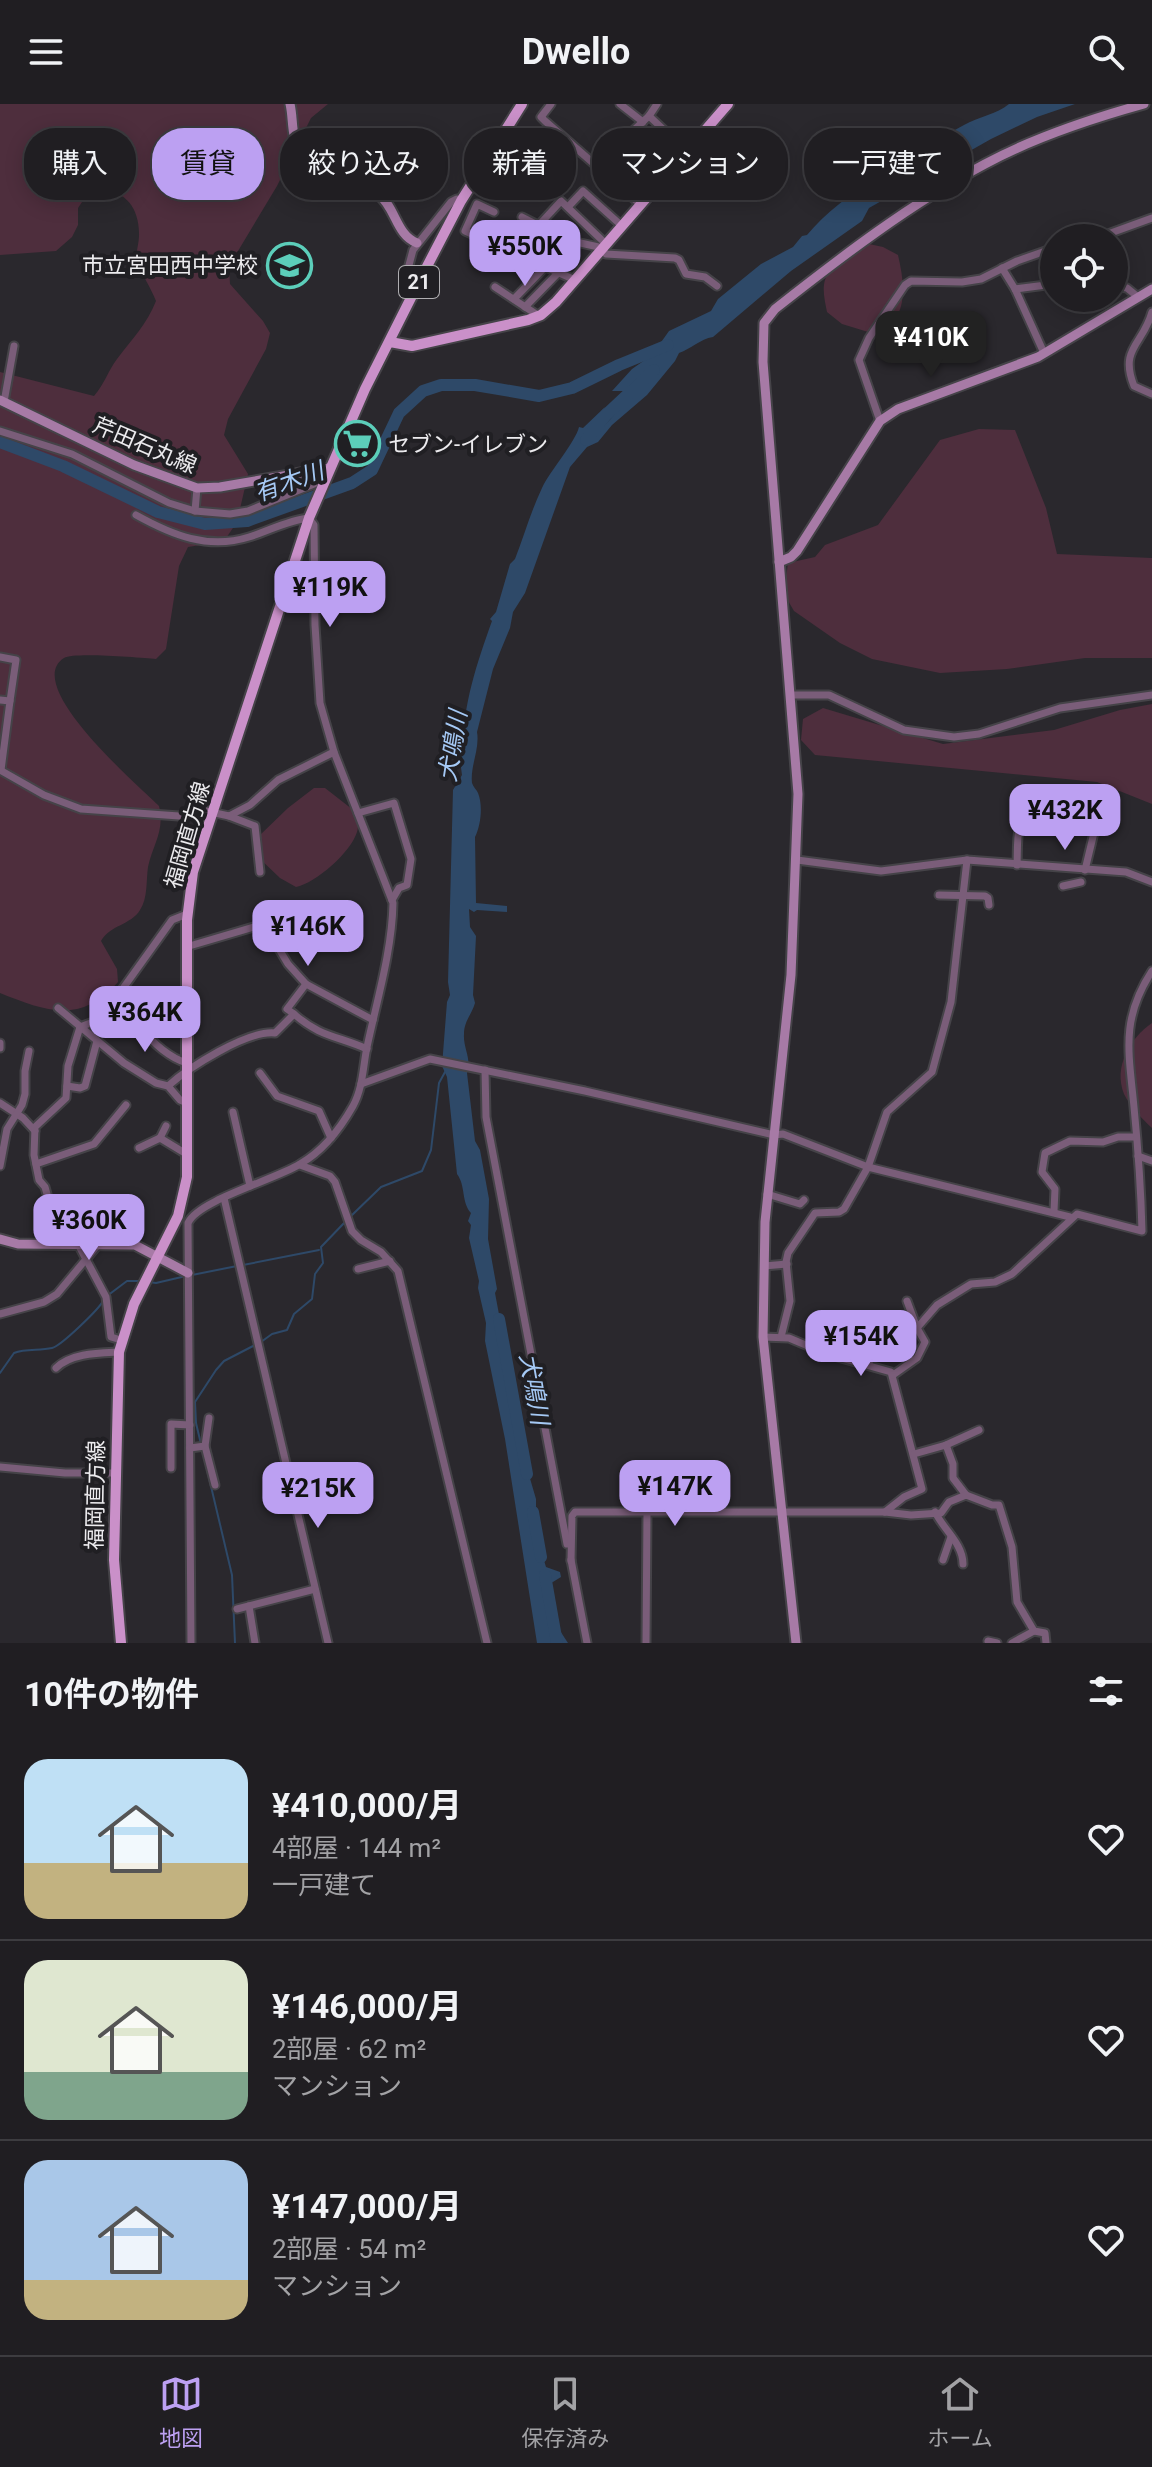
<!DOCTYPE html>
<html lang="ja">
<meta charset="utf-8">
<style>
:root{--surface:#201e22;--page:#2d2b2f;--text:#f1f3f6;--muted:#a2a2a5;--line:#3d3c40;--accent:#bca0f2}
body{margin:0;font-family:Roboto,"Noto Sans JP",sans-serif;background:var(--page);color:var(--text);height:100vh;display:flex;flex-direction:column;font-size:30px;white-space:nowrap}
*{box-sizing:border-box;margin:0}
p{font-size:26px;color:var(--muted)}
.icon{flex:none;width:44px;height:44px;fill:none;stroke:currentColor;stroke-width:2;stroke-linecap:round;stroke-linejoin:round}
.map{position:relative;height:1539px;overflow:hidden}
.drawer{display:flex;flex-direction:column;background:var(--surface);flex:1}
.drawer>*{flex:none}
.guide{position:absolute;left:24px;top:24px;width:1104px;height:72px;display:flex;gap:16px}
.controls{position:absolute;left:1040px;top:120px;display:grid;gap:16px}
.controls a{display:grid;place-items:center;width:88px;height:88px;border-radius:50%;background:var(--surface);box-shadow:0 4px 20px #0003,0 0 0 2px var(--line);font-size:40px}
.price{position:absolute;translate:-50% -68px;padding:0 18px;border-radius:16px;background:var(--accent);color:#111;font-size:26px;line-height:52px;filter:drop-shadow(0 2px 4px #0008)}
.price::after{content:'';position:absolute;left:50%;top:48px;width:24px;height:18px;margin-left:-12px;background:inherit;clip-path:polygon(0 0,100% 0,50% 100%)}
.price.current{background:#222;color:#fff}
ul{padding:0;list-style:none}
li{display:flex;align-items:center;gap:24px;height:200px;padding:0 24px}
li+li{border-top:2px solid var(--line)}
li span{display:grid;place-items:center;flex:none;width:224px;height:160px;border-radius:24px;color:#555}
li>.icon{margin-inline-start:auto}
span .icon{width:96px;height:96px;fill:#fffc;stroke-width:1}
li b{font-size:34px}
h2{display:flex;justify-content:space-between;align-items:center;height:96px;padding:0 24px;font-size:34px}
.tag{padding:0 28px;border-radius:32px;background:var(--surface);box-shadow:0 4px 20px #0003,0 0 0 2px var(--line);font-size:28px;line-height:72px}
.tag.current{background:var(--accent);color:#111}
header{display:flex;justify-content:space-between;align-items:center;height:104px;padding:0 24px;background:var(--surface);font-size:36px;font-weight:700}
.menu{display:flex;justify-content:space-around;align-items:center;height:112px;border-top:2px solid var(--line);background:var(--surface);font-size:22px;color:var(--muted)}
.menu a{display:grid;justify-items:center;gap:4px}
.menu .current{color:var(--accent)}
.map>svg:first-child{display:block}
</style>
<header><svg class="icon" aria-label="menu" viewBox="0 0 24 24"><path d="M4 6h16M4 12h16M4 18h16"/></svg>Dwello<svg class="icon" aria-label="search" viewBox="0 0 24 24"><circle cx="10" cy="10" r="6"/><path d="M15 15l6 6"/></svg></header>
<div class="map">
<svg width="1152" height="1539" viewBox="0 0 1152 1539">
<rect width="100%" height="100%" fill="#2a282d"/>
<g fill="#4e2e3d">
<path d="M 0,0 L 328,0 L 311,14 L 277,82 L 229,162 L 230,180 L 263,217 L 270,229 L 266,245 L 228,315 L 224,331 L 248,370 L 237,418 L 220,443 L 207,440 L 188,443 L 179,462 L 166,545 L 156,555 C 141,554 74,548 64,554 C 21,581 139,682 159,702 C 165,727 153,740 148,763 C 146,777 148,794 140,806 C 131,821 110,821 101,837 L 117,865 L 118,878 C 81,921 45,907 0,889 L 0,268 L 94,292 C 105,279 108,267 117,255 C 132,235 147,220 156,197 C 151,184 141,169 137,157 C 135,150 139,140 139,132 C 140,100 120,80 88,89 L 78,104 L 78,121 L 72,133 L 56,147 L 0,151 Z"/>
<path d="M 869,140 L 883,143 L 898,151 C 905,181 909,214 878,231 L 842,220 L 827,208 C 825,198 822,186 825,176 C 829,160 854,146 869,140 Z"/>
<polygon points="979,325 1015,326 1046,404 1057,450 1152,454 1152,554 1085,554 1007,565 940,569 872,555 840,539 794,507 784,490 788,459 815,453 825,441 878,421 940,336"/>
<polygon points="1152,600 1152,700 1097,678 815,651 801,636 803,615 823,604 943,640 1054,626 1120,606"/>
<path d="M 314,684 L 325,684 L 357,709 C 358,715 359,722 357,728 C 351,748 316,779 296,783 L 280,774 L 257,752 L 259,732 L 288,704 Z"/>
<path d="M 1152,919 L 1152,1024 C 1143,1016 1129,1001 1124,990 C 1113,963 1130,934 1152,919 Z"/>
</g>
<path fill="#2e4968" d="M 1009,0 L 1075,0 L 1037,13 L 991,35 L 869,104 L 862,117 L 791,167 L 713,233 C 700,235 691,245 679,249 L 675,257 L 647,291 L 612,321 L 598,338 L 587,343 L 570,363 L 525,489 L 513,508 L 510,524 L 493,565 L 477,628 C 480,645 470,662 472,679 C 473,683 477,686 478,689 C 483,701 481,721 475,733 L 476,799 L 507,802 L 507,808 L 477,806 L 474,808 L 469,805 L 470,823 L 476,832 L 473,891 L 475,899 C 472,910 464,917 464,930 C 463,944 472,955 467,969 L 475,1037 L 480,1046 L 489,1095 L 488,1135 L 497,1185 L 495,1189 L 501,1221 L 502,1252 L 517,1330 L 536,1395 L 536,1430 L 546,1463 L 560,1468 L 561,1473 L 548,1481 C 542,1502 557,1522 568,1539 L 537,1539 L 505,1335 L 485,1237 L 486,1219 L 478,1184 L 479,1177 L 469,1134 L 471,1121 L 468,1117 L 471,1109 C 461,1098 466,1082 457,1070 L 447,973 L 442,962 L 447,898 L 450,891 L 448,878 L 453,686 L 462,671 L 459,649 L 463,645 C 463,600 477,559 492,517 L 490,515 L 496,508 L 510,460 L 515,455 C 524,432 531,407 542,384 C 550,367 576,337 579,323 L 583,324 L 605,303 L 592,324 L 599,326 C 606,323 634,286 644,276 L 639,273 L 624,287 L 612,287 L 632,265 L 652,251 L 669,227 L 711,207 L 718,195 L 761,160 L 793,143 L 802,132 L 807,131 C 842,89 914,48 964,21 C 978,13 997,10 1009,0 Z"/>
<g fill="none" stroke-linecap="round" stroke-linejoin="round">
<g stroke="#2e4968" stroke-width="2">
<polyline points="350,1113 381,1083 422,1067 431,1046 439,979 445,968"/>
<polyline points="243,1161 319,1146"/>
<polyline points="192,1171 237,1162"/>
<polyline points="149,1178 156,1179 186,1172"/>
<polyline points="107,1192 127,1177 143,1177"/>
<polyline points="261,1238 272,1230 287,1226 294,1210 312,1195 315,1170 323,1159 321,1143 346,1117"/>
<path d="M 0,1269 L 14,1249 C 26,1244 39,1247 52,1244 C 61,1242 99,1205 103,1197"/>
<polyline points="235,1539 232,1471 196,1319 195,1298 216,1266 224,1257 255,1241"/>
</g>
<g stroke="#2e4968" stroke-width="12">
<polyline points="586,336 606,311 654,266"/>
<polyline points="0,338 63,362 158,408 205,420 247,417 352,379 372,366 399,309 423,287 441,281 475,281 539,292 572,284 619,261 668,241"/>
<polyline points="499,1215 527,1370"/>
<polyline points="533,1408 541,1453"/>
<polyline points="545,1471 557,1539"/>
</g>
<defs>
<g id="street">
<polyline points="551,0 541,13 545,17 640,100"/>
<polyline points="620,0 643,18"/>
<polyline points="649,12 678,39"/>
<polyline points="600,65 625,34 649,12 657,0"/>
<polyline points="568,103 583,87 622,122"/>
<polyline points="494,108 477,100 465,127 575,176"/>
<polyline points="522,113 567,136 603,144"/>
<polyline points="539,121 561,97 606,140"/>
<polyline points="1097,134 1152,114"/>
<polyline points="602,145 606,150 675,154 679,156 686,170 705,173 717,182"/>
<polyline points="1002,164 1015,185 1044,249"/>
<polyline points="404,180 413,146 451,98 457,95 461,97"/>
<polyline points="1114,182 1127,184 1138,193"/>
<polyline points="495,183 539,212"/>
<polyline points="1015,185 1054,180"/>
<polyline points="514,195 545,163"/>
<polyline points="525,203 558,169"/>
<path d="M 1152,208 C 1143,241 1119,244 1134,282 L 1152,290"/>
<polyline points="4,298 14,242"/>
<polyline points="880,317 859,256 869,234 905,181 911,177 962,178 981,175 1017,157 1054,144"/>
<polyline points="0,327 72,350 169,399 195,407 230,410 248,407 314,380"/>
<polyline points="195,407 197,384"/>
<path d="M 136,411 C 172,431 208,446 249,433 C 269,427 288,416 309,414 L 314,421 L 315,521 L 320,599 L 334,648 L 393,799 C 392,847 377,896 367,943 C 363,962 363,984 353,1002 C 340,1025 323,1047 300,1060 C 277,1075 198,1096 188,1119 L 191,1539"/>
<polyline points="0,553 16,556 10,597"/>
<polyline points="791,591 829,591 904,626 954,633 979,630 1060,604 1152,591"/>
<polyline points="0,596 10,597 1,666"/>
<polyline points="0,666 44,691 81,705 179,712 206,707 229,712 250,701 278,676 334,648"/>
<polyline points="358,709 394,699 411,755 407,781 399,784 392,796"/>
<polyline points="229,712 255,722 260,768"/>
<polyline points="797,756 881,767 967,756 1126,768 1152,778"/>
<path d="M 1017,761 C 1018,737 1015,717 1032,699 L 1066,710 L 1098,712 L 1085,766"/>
<polyline points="1063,782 1081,778"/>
<polyline points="939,791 985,792 988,794 989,801"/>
<polyline points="186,843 264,820 288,860 306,880"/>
<polyline points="58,904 124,959 156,979 168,982 180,996 187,999"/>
<polyline points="294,910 287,905 306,880 373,916"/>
<path d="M 103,915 L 112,909 L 144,925 C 151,939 172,955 187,959"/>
<polyline points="0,939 0,944"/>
<polyline points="485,966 486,1013 567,1440"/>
<polyline points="260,969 277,992 319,1007 331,1034"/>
<polyline points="361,980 430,955 585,987 774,1031 783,1030 868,1063 1070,1113"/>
<polyline points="67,982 80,984 85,982 97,937"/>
<path d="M 168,982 C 188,964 247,926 275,929 L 294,910 C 320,933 338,932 367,945"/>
<polyline points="0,999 23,1014 35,1027"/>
<polyline points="233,1008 250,1082"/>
<polyline points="160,1034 166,1022"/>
<polyline points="139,1044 160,1034 188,1051"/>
<polyline points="1138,1052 1152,1057"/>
<polyline points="36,1060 94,1040 126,1001"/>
<polyline points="300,1061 330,1072 335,1078 352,1127 361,1136 381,1148 398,1167 487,1539"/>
<polyline points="0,1062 7,1025 22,1001 25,990 25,967 29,947"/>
<polyline points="767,1090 800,1100 804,1096"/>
<polyline points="224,1094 328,1539"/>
<polyline points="1054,1107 1055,1085 1042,1068 1045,1049 1070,1037 1103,1038 1118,1033 1136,1033"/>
<polyline points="63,1141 64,1130 53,1112 45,1083 39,1076 34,1051 35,1023 66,994 68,962 80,923 101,915 172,816 187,810"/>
<polyline points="79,1142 106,1193 111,1233 121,1236"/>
<polyline points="764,1162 787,1160"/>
<polyline points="358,1165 390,1157"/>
<polyline points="907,1197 917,1224"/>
<polyline points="0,1210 44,1198 57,1190 97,1142"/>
<polyline points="763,1233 789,1234 827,1250 891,1268 922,1385 904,1393 885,1408"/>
<polyline points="781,1233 790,1197 786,1158 788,1149 815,1109 839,1108 844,1105 868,1063 887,1008 932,968 951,898 967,756"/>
<polyline points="869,1261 871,1229"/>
<path d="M 56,1264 C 71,1249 99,1249 119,1248"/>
<path d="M 893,1271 L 917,1254 L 925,1238 L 917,1224 L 937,1201 L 971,1180 L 995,1178 L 1012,1170 L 1077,1110 L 1142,1127 C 1141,1086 1138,1044 1134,1003 C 1129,949 1120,916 1152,867"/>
<polyline points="946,1341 979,1326"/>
<polyline points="205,1342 215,1381"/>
<polyline points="190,1344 205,1342 209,1314"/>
<polyline points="914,1350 946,1341 953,1360 953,1374 966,1391"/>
<polyline points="0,1363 65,1369 115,1369"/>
<polyline points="171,1364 171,1320 190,1321"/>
<path d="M 935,1408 C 944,1426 963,1440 963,1460"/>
<polyline points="571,1456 587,1539"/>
<polyline points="943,1456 951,1433"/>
<polyline points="571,1457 572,1412 575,1408 885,1408 911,1411 941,1409 949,1398 966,1391 992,1401 999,1401 1012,1443 1017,1498 1034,1527 1045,1529 1046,1539"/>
<polyline points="249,1502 255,1539"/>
<polyline points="237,1505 315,1485"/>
<polyline points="988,1537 997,1539"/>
<polyline points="646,1539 647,1408"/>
<polyline points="1012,1539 1034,1527"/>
</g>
<g id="secondary">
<path d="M 290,0 C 294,17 290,34 302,48 C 322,71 357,72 379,91 C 396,104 396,131 417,139"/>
<polyline points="0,296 134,361 197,384 220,383 329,364"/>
<polyline points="779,458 791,453 797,447 880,317 898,305 1038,253 1152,185"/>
<polyline points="0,1135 18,1140 135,1141 188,1169"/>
<path d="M 796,1539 L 763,1233 L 765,1118 L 791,871 L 798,690 L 763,258 L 764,219 L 775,205 C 841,153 910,100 985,60 C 1035,33 1090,15 1144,0"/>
</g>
<g id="primary">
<polyline points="390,238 412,242 528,216 541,211 556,198 728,0"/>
<polyline points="121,1539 114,1456 119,1248 134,1200 178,1112 187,1073 187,816 193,768 309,414 365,285 422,172 461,97 522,0"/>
</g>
</defs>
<use href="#street" stroke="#454348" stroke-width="11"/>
<use href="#secondary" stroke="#454348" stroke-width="13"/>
<use href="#primary" stroke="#454348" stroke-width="14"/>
<use href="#street" stroke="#7a5d79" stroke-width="7"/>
<use href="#secondary" stroke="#a77aa6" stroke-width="9"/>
<use href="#primary" stroke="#ca90c9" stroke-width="10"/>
</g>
<defs>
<symbol id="school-ring" viewBox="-11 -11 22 22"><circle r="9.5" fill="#201f23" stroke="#5cceba" stroke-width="1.5"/><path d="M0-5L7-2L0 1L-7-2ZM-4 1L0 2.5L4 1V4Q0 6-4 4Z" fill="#5cceba"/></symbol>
<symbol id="supermarket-ring" viewBox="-11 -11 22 22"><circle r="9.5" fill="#201f23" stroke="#5cceba" stroke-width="1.5"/><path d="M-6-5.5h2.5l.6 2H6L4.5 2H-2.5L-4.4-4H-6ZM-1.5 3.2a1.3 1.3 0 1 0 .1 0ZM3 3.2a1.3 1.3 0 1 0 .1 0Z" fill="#5cceba"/></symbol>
</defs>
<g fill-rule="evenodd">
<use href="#school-ring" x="264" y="136" width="51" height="51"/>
<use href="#supermarket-ring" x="332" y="314" width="51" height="51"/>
</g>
<g text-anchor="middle" stroke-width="8" stroke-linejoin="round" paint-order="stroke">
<rect fill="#201f23" stroke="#afaeb1" stroke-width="2" x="399" y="162" width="40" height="32" rx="6"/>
<g font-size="20" font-weight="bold" fill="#ecebee">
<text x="419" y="185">21</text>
</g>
<g font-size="22" fill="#ecebee" stroke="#201f23" text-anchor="end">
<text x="258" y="169">市立宮田西中学校</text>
<text x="388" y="348" text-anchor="start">セブン-イレブン</text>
</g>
<g font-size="22" fill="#ecebee" stroke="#201f23">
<text transform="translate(145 341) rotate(23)" y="8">芹田石丸線</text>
<text transform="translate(187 731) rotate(-74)" y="8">福岡直方線</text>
<text transform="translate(95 1391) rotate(-89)" y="8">福岡直方線</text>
</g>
<g font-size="24" font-style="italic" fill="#a5c9f5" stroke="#201f23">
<text transform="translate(289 378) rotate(-20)" y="8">有木川</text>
<text transform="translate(453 642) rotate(-81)" y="8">犬鳴川</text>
<text transform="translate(534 1285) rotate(80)" y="8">犬鳴川</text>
</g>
</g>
</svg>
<div class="controls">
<a><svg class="icon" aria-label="locate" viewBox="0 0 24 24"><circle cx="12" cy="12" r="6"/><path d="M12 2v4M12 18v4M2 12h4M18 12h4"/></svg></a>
</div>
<b class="price" style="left:525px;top:184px">¥550K</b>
<b class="price current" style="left:931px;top:275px">¥410K</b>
<b class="price" style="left:330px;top:525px">¥119K</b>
<b class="price" style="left:1065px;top:748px">¥432K</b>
<b class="price" style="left:308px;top:864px">¥146K</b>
<b class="price" style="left:145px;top:950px">¥364K</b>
<b class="price" style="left:89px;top:1158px">¥360K</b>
<b class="price" style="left:861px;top:1274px">¥154K</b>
<b class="price" style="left:675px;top:1424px">¥147K</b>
<b class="price" style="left:318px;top:1426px">¥215K</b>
<div class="guide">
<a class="tag">購入</a>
<a class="tag current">賃貸</a>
<a class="tag">絞り込み</a>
<a class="tag">新着</a>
<a class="tag">マンション</a>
<a class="tag">一戸建て</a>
</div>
</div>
<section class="drawer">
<h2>10件の物件<svg class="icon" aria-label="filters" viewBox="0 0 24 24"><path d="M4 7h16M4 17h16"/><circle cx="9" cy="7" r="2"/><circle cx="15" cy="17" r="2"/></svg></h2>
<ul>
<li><span style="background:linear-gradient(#bfe0f5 65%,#c2b280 0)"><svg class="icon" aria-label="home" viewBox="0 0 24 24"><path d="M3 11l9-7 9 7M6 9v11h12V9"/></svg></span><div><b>¥410,000/月</b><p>4部屋 · 144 m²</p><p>一戸建て</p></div><svg class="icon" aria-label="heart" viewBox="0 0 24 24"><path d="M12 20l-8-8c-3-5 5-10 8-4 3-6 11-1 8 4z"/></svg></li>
<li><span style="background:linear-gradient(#dfe7d0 70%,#7fa58c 0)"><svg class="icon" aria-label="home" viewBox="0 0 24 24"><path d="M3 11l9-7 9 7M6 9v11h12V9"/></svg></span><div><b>¥146,000/月</b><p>2部屋 · 62 m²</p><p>マンション</p></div><svg class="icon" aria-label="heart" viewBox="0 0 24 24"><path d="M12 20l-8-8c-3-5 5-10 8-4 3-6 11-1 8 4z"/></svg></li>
<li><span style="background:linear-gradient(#a9c7e8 75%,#c2b280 0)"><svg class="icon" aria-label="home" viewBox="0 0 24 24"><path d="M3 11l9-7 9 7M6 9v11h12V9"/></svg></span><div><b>¥147,000/月</b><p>2部屋 · 54 m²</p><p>マンション</p></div><svg class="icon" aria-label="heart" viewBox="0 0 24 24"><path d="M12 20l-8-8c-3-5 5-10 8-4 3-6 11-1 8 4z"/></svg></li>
</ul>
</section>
<nav class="menu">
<a class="current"><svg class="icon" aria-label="map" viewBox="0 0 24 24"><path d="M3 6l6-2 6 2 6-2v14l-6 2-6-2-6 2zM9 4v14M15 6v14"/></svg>地図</a>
<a><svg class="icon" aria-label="saved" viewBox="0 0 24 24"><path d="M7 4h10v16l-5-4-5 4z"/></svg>保存済み</a>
<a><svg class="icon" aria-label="home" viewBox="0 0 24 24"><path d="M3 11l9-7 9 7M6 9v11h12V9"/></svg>ホーム</a>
</nav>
